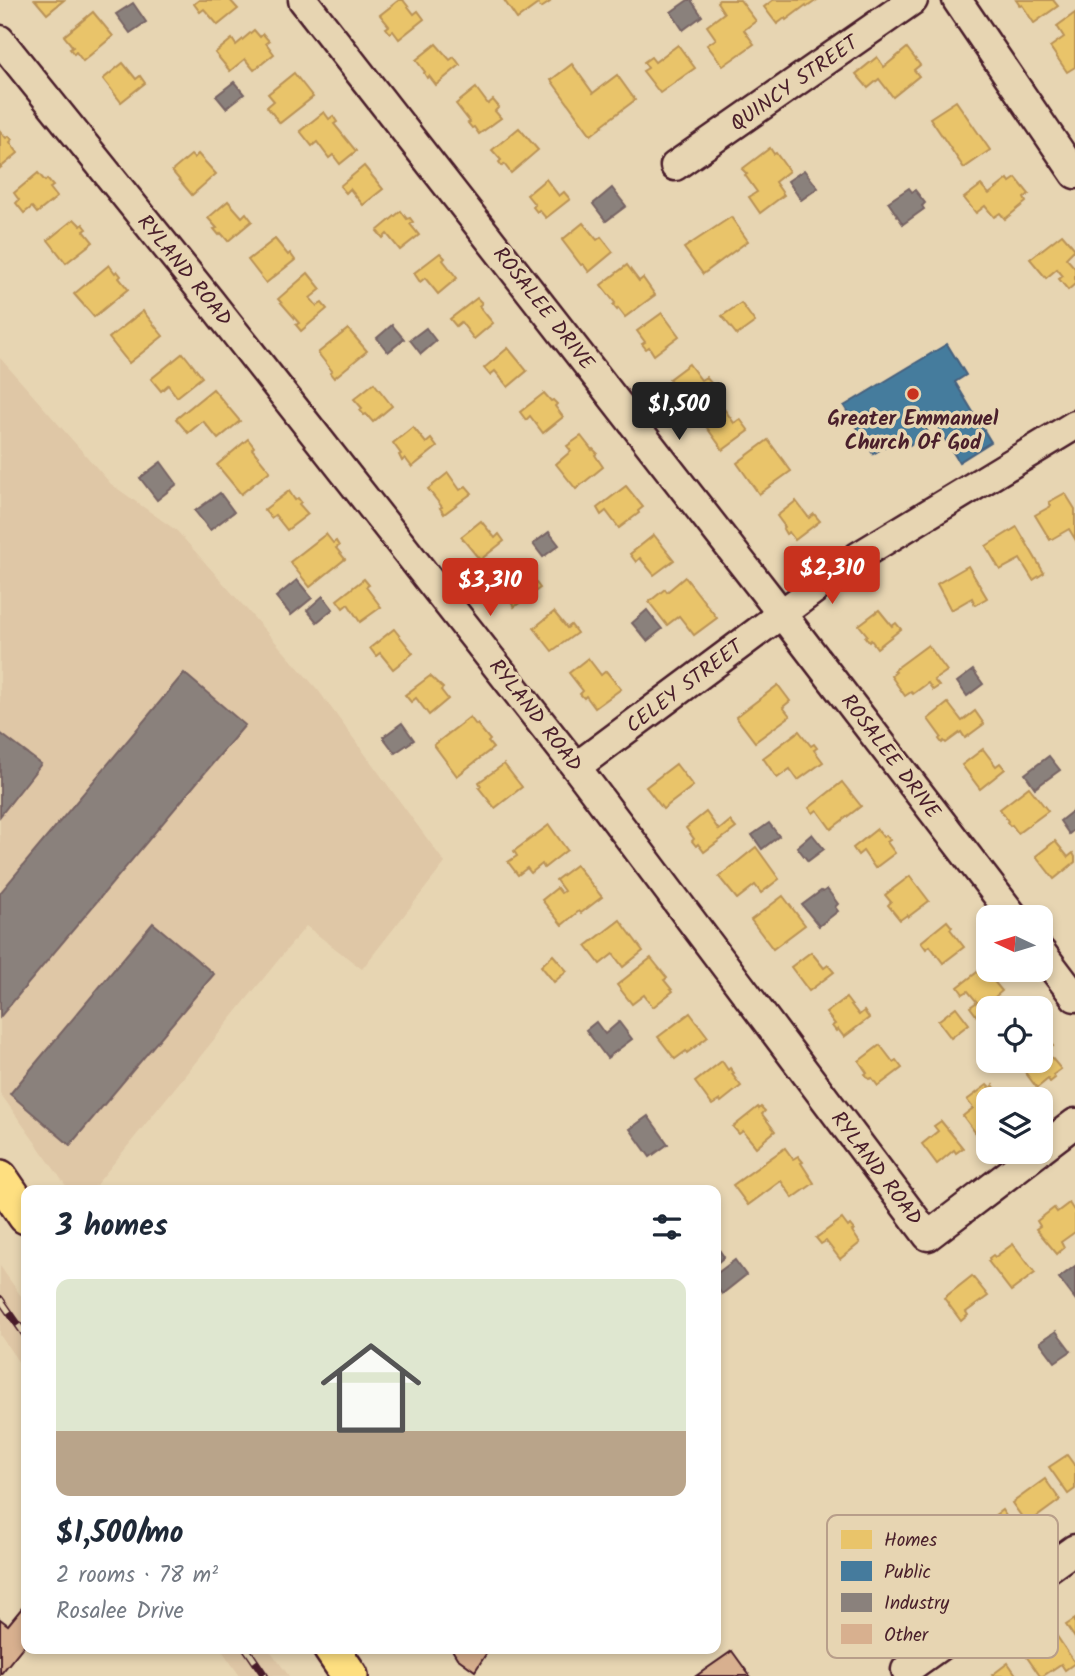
<!DOCTYPE html>
<meta charset="utf-8">
<style>
:root{--surface:#fff;--page:#f2f2f3;--text:#1f2937;--muted:#747a83;--accent:#c8321e}
body{margin:0;font-family:Kalam,sans-serif;background:var(--page);color:var(--text);height:100vh;display:flex;flex-direction:column;font-size:26px;white-space:nowrap}
*{box-sizing:border-box;margin:0}
p{font-size:23px;color:var(--muted)}
.icon{flex:none;width:38px;height:38px;fill:none;stroke:currentColor;stroke-width:2;stroke-linecap:round;stroke-linejoin:round}
.map{position:relative;flex:1;overflow:hidden}
.side{position:absolute;left:21px;top:1185px;width:700px;height:469px;display:flex;flex-direction:column;background:var(--surface);border-radius:14px;box-shadow:0 4px 10px #0003}
.side>*{flex:none}
.needle{width:46px;rotate:274deg}
.tools{position:absolute;left:976px;top:905px;display:grid;gap:14px}
.tools a{display:grid;place-items:center;width:77px;height:77px;border-radius:14px;background:var(--surface);box-shadow:0 4px 10px #0003;font-size:35px}
.price{position:absolute;translate:-50% -60px;padding:0 16px;border-radius:7px;background:var(--accent);color:#fff;font-size:23px;line-height:46px;filter:drop-shadow(0 2px 4px #0008)}
.price::after{content:'';position:absolute;left:50%;top:42px;width:21px;height:16px;margin-left:-10px;background:inherit;clip-path:polygon(0 0,100% 0,50% 100%)}
.price.current{background:#222;color:#fff}
ul{padding:0;list-style:none}
li{display:grid;align-content:center;gap:14px;height:371px;padding:0 35px}
li span{display:grid;place-items:center;height:217px;border-radius:14px;color:#555}
li>.icon{margin-inline-start:auto}
span .icon{width:126px;height:126px;fill:#fffc;stroke-width:1}
li b{font-size:30px}
h2{display:flex;justify-content:space-between;align-items:center;height:84px;padding:0 35px;font-size:30px}
.map>svg:first-child{display:block}
</style>
<div class="map">
<svg width="1075" height="1676" viewBox="0 0 1075 1676">
<rect width="100%" height="100%" fill="#e7d5b2"/>
<filter id="ink" filterUnits="userSpaceOnUse"><feTurbulence type="fractalNoise" baseFrequency=".0143" numOctaves="2"/><feDisplacementMap in="SourceGraphic" scale="14" xChannelSelector="R" yChannelSelector="G"/><feConvolveMatrix kernelMatrix="1 2 1 2 8 2 1 2 1" color-interpolation-filters="sRGB"/></filter>
<g filter="url(#ink)">
<g fill="#dfc7a6">
<polygon points="0,358 111,484 177,531 318,690 445,863 362,969 306,926 92,1190 69,1190 0,1093"/>
<polygon points="0,1266 26,1303 26,1373 0,1335"/>
<polygon points="221,1649 269,1649 289,1676 240,1676"/>
</g>
<g fill="#e9c46a" stroke="#b99257" stroke-width="2">
<polygon points="35,0 64,0 47,14"/>
<polygon points="199,0 230,0 238,9 218,25 204,9 200,12 194,4"/>
<polygon points="399,0 403,0 414,14 418,11 424,19 399,39 393,31 390,33 386,28 389,26 380,15"/>
<polygon points="504,0 548,0 550,2 541,8 538,4 517,19"/>
<polygon points="719,0 740,0 756,21 744,30 754,44 723,66 707,45 716,39 707,26 724,13 717,2"/>
<polygon points="773,0 817,0 807,7 806,5 786,20 785,18 777,24 764,7"/>
<polygon points="1016,0 1053,0 1058,6 1034,23 1022,5 1020,6"/>
<polygon points="93,12 113,36 83,61 76,52 74,54 70,49 73,47 64,36"/>
<polygon points="1075,13 1075,67 1067,72 1050,47 1064,37 1057,26"/>
<polygon points="254,30 260,37 263,34 269,41 266,43 274,54 254,70 245,59 230,71 215,53 232,39 236,45"/>
<polygon points="436,44 450,60 454,57 460,65 436,85 429,76 427,78 424,73 425,72 416,60"/>
<polygon points="678,45 695,68 660,93 643,71 648,68 644,62 651,57 655,62"/>
<polygon points="907,48 920,65 914,70 919,76 893,97 879,79 868,88 856,74 877,57 884,67"/>
<polygon points="123,63 136,79 140,76 145,83 121,102 103,79"/>
<polygon points="572,64 593,93 617,75 635,100 602,125 603,126 591,135 551,80"/>
<polygon points="294,73 313,97 280,123 267,107 274,101 268,94"/>
<polygon points="476,88 488,104 493,100 499,107 495,111 501,118 479,134 474,127 472,128 468,123 470,122 456,104"/>
<polygon points="956,101 990,150 964,168 930,118"/>
<polygon points="324,112 329,119 333,116 337,122 334,124 356,151 340,164 333,155 329,158 317,142 312,146 300,131"/>
<polygon points="519,128 538,150 511,173 504,164 502,166 499,162 501,160 492,150"/>
<polygon points="0,131 6,138 9,136 12,140 10,142 18,153 0,168"/>
<polygon points="770,148 774,154 776,153 789,171 775,182 784,195 760,213 749,197 757,192 745,175 747,174 742,169"/>
<polygon points="198,154 216,174 192,195 172,171 191,155 194,158"/>
<polygon points="364,166 383,189 363,205 350,189 346,193 340,186"/>
<polygon points="38,173 45,181 47,179 53,186 50,188 57,197 37,213 32,207 24,213 16,203 19,200 14,193"/>
<polygon points="1016,178 1029,194 1024,198 1026,202 1005,219 1000,213 994,217 985,206 976,213 964,198 981,185 989,194 1008,179 1010,182"/>
<polygon points="546,179 559,196 564,192 570,199 546,218 539,210 537,212 533,207 535,205 527,195"/>
<polygon points="228,201 242,217 246,213 252,221 228,241 221,233 219,235 214,229 217,228 208,218"/>
<polygon points="401,211 407,219 410,218 413,222 410,224 419,235 400,250 387,234 383,238 377,231"/>
<polygon points="731,217 748,241 703,274 684,248"/>
<polygon points="74,219 81,226 83,224 87,229 84,231 93,242 66,263 48,240"/>
<polygon points="583,223 597,240 601,237 613,252 589,272 583,264 581,265 562,240"/>
<polygon points="1062,234 1075,249 1066,258 1075,268 1075,284 1068,290 1059,279 1063,276 1057,269 1046,278 1030,259"/>
<polygon points="275,239 288,255 290,253 295,260 266,283 248,260"/>
<polygon points="440,253 445,258 443,260 457,278 438,294 425,278 420,282 414,273"/>
<polygon points="109,265 115,273 117,271 121,276 119,278 128,289 94,317 74,294"/>
<polygon points="627,265 639,281 643,278 655,295 625,317 618,308 617,310 613,305 615,303 601,285"/>
<polygon points="308,273 321,289 310,298 317,306 322,303 327,309 301,331 296,325 299,323 278,299"/>
<polygon points="477,298 482,303 479,306 493,323 474,339 461,322 456,326 450,319"/>
<polygon points="741,303 755,322 737,335 722,316"/>
<polygon points="143,311 163,336 129,363 109,338"/>
<polygon points="662,313 679,336 654,355 649,347 646,349 642,344 645,342 637,331"/>
<polygon points="348,329 367,351 334,378 330,373 332,371 318,353"/>
<polygon points="508,348 527,371 508,387 495,371 490,375 484,368"/>
<polygon points="183,353 202,377 177,397 168,385 161,391 151,379"/>
<polygon points="689,364 701,380 706,377 712,384 687,403 681,395 679,397 675,392 678,390 669,379"/>
<polygon points="374,383 392,406 373,422 366,414 364,415 360,410 362,408 354,399"/>
<polygon points="213,389 240,421 218,439 203,421 188,433 176,419"/>
<polygon points="544,393 551,401 553,400 557,404 555,406 563,417 543,433 530,416 526,420 520,412"/>
<polygon points="725,410 734,423 740,419 749,431 723,450 705,425"/>
<polygon points="413,427 426,443 431,439 437,447 412,467 405,458 402,461 399,455 401,454 393,443"/>
<polygon points="581,436 592,450 593,449 597,453 595,455 603,467 576,489 556,464 571,451 567,446"/>
<polygon points="248,439 254,447 252,449 270,471 241,494 217,465"/>
<polygon points="768,440 791,471 759,494 737,463"/>
<polygon points="448,473 460,490 466,486 472,493 444,514 440,508 442,507 428,489"/>
<polygon points="626,486 643,507 638,511 639,513 619,528 606,511 601,515 597,508"/>
<polygon points="289,491 295,500 298,498 301,502 299,504 308,514 287,530 275,515 271,518 264,510"/>
<polygon points="1065,493 1075,509 1075,539 1069,529 1050,540 1035,515 1051,506 1049,502"/>
<polygon points="796,501 809,518 814,514 820,521 795,540 789,532 786,534 783,529 785,527 777,516"/>
<polygon points="481,521 495,538 499,534 504,541 480,560 461,537"/>
<polygon points="1017,527 1044,573 1033,580 1020,559 1000,570 986,546"/>
<polygon points="326,534 333,543 336,541 339,546 336,548 345,559 310,587 290,562"/>
<polygon points="654,535 674,560 654,575 640,558 636,562 630,554"/>
<polygon points="968,566 987,598 975,605 972,598 951,610 937,584"/>
<polygon points="516,567 530,584 534,580 540,588 514,607 509,599 506,601 502,596 505,594 496,582"/>
<polygon points="685,577 717,618 694,635 679,616 667,625 649,602 665,589 667,592"/>
<polygon points="364,579 369,585 366,587 381,607 360,622 348,604 343,608 337,600"/>
<polygon points="879,610 892,626 896,623 901,629 877,648 871,640 869,642 865,637 867,635 859,625"/>
<polygon points="554,612 567,628 571,625 577,633 552,651 534,628"/>
<polygon points="394,629 413,653 393,669 380,653 376,656 370,648"/>
<polygon points="928,645 947,671 934,680 939,686 933,690 928,683 913,694 911,692 905,696 891,676 896,672 894,670"/>
<polygon points="588,658 601,675 606,671 621,689 595,708 586,696 584,698 580,694 583,691 569,673"/>
<polygon points="430,676 443,688 441,690 448,699 429,715 416,698 411,702 405,695"/>
<polygon points="778,685 790,701 783,707 790,716 755,742 736,717"/>
<polygon points="948,703 962,721 975,711 984,724 965,738 961,732 946,743 944,741 942,743 939,739 941,737 928,719"/>
<polygon points="470,717 476,725 477,724 490,740 488,742 493,748 457,776 434,745"/>
<polygon points="799,731 811,746 814,744 817,748 814,750 823,762 798,780 790,769 777,778 763,758"/>
<polygon points="983,749 996,766 1000,763 1005,769 980,789 962,765"/>
<polygon points="504,764 522,787 495,808 479,788 481,786 479,782"/>
<polygon points="676,764 693,786 663,809 646,787"/>
<polygon points="842,782 861,806 831,829 817,810 813,813 809,808"/>
<polygon points="1029,787 1048,811 1018,833 1012,825 1010,826 1007,822 1008,821 1000,809"/>
<polygon points="706,812 719,830 730,821 736,828 704,852 698,844 696,846 692,841 694,839 686,828"/>
<polygon points="549,825 567,850 544,868 542,864 531,873 527,868 518,875 508,862 517,856 514,851"/>
<polygon points="877,829 883,837 886,835 890,840 887,842 895,853 875,868 863,851 858,855 853,848"/>
<polygon points="1055,841 1068,857 1073,853 1075,857 1075,862 1054,879 1036,856"/>
<polygon points="756,847 779,879 761,893 755,885 737,899 719,877"/>
<polygon points="576,865 602,897 581,913 579,911 562,925 542,900 557,888 561,893 564,891 556,880"/>
<polygon points="910,876 929,901 908,917 907,915 900,920 888,905 891,902 885,895"/>
<polygon points="783,896 805,925 773,949 751,920"/>
<polygon points="620,920 643,951 623,967 613,954 600,964 586,946"/>
<polygon points="947,921 952,927 950,929 964,947 943,963 930,946 926,949 921,942"/>
<polygon points="811,952 824,968 828,965 834,972 809,991 791,967"/>
<polygon points="553,955 567,971 554,982 541,966"/>
<polygon points="651,958 667,978 664,980 673,991 653,1007 644,995 632,1004 617,985"/>
<polygon points="985,966 989,971 987,973 1002,991 983,1007 989,1014 989,1018 982,1023 970,1007 977,1002 968,991 963,994 958,987"/>
<polygon points="846,998 859,1015 864,1011 869,1018 844,1037 838,1029 836,1031 832,1026 835,1024 826,1013"/>
<polygon points="956,1007 969,1024 951,1038 938,1021"/>
<polygon points="690,1013 708,1037 687,1053 686,1051 675,1059 658,1037"/>
<polygon points="1044,1034 1053,1046 1046,1051 1061,1069 1053,1075 1055,1078 1050,1082 1048,1079 1037,1088 1016,1060 1041,1060 1041,1036"/>
<polygon points="880,1045 893,1062 896,1060 902,1068 878,1086 872,1078 869,1079 865,1074 867,1073 859,1061"/>
<polygon points="722,1061 728,1070 730,1068 734,1073 732,1074 741,1086 721,1102 720,1100 712,1105 695,1082"/>
<polygon points="987,1085 990,1088 993,1085 1003,1099 989,1099 989,1128 978,1136 963,1116 973,1108 967,1100"/>
<polygon points="758,1107 759,1109 761,1107 765,1111 762,1114 775,1131 756,1147 743,1131 739,1134 733,1127"/>
<polygon points="941,1121 963,1148 956,1153 954,1150 937,1164 922,1144 938,1131 934,1126"/>
<polygon points="785,1148 793,1159 798,1156 803,1162 801,1163 814,1183 793,1198 781,1181 748,1205 733,1185"/>
<polygon points="1069,1203 1075,1212 1075,1232 1061,1242 1064,1248 1057,1254 1036,1229 1040,1226 1037,1221 1054,1208 1057,1212"/>
<polygon points="842,1219 848,1227 850,1225 854,1230 852,1231 860,1243 840,1259 826,1241 821,1244 816,1238"/>
<polygon points="1013,1244 1035,1273 1011,1291 988,1261 990,1260 989,1258 993,1255 995,1257"/>
<polygon points="972,1276 988,1296 966,1312 968,1315 961,1321 944,1298"/>
<polygon points="1067,1455 1075,1466 1075,1489 1068,1494 1049,1467"/>
<polygon points="1045,1479 1060,1500 1027,1524 1012,1503"/>
<polygon points="1002,1510 1017,1532 984,1555 965,1528 971,1523 975,1530"/>
<polygon points="1075,1619 1075,1638 1066,1625"/>
<polygon points="1048,1630 1051,1634 1054,1632 1075,1663 1065,1670 1061,1664 1043,1676 1040,1676 1024,1653 1037,1644 1034,1639"/>
<polygon points="1008,1663 1017,1676 993,1676 992,1675"/>
</g>
<polygon fill="#457b9d" stroke="#465f7b" stroke-width="2" points="947,344 966,375 955,382 991,442 959,462 932,418 923,424 929,434 910,445 904,435 873,454 844,406"/>
<g fill="#8a817c" stroke="#776464" stroke-width="2">
<polygon points="688,0 691,0 702,16 683,30 671,12"/>
<polygon points="133,3 146,22 130,33 116,14"/>
<polygon points="234,82 244,94 226,108 216,96"/>
<polygon points="804,170 818,188 801,200 788,181"/>
<polygon points="612,188 626,206 606,221 593,204"/>
<polygon points="909,188 912,192 915,190 925,203 922,206 924,209 903,224 888,202"/>
<polygon points="392,325 404,339 388,352 377,338"/>
<polygon points="426,328 436,341 421,354 410,340"/>
<polygon points="161,462 177,484 157,500 140,478"/>
<polygon points="220,493 234,512 210,530 195,511"/>
<polygon points="549,532 559,545 543,557 533,544"/>
<polygon points="297,580 312,598 291,615 276,597"/>
<polygon points="323,596 333,609 317,622 307,610"/>
<polygon points="647,610 662,629 647,641 632,623"/>
<polygon points="973,670 983,684 967,696 957,682"/>
<polygon points="184,673 245,725 0,1017 0,893"/>
<polygon points="402,723 414,740 395,753 383,737"/>
<polygon points="0,733 41,764 0,816"/>
<polygon points="1049,756 1060,770 1035,788 1025,774"/>
<polygon points="1075,809 1075,829 1069,834 1060,821"/>
<polygon points="769,823 779,836 762,849 752,835"/>
<polygon points="812,834 824,849 808,861 797,847"/>
<polygon points="827,889 838,904 835,907 838,911 819,926 802,905 821,891 823,892"/>
<polygon points="153,923 214,974 70,1145 10,1094"/>
<polygon points="596,1022 605,1034 619,1022 632,1039 607,1058 586,1030"/>
<polygon points="648,1116 668,1144 650,1157 630,1129"/>
<polygon points="716,1245 724,1257 716,1264"/>
<polygon points="735,1260 746,1275 722,1294 716,1286 716,1274"/>
<polygon points="1075,1266 1075,1299 1059,1278"/>
<polygon points="1056,1331 1071,1351 1055,1362 1040,1342"/>
</g>
<g fill="#d8b08f" stroke="#4a1f2b" stroke-width="2">
<polygon points="26,1603 26,1643 0,1675 0,1619 8,1625"/>
<polygon points="451,1648 490,1648 475,1671 457,1658"/>
<polygon points="732,1651 750,1676 696,1676"/>
</g>
<g fill="none" stroke-linecap="round" stroke-linejoin="round">
<defs>
<g id="minor">
<polyline points="303,0 781,613 1014,917"/>
<polyline points="957,0 1075,174"/>
<polyline points="0,40 210,301 576,767 928,1236 1038,1152"/>
<polyline points="675,166 913,0"/>
<polyline points="576,767 859,556 1075,425"/>
<polyline points="1041,952 1075,997"/>
<polyline points="1041,1149 1075,1123"/>
<polyline points="906,1670 1075,1549"/>
</g>
<g id="major">
<polyline points="0,1178 26,1216"/>
<polyline points="331,1648 350,1676"/>
</g>
</defs>
<use href="#minor" stroke="#4a1f2b" stroke-width="33"/>
<use href="#major" stroke="#4a1f2b" stroke-width="40"/>
<use href="#minor" stroke="#e7d5b2" stroke-width="28"/>
<use href="#major" stroke="#fedf80" stroke-width="35"/>
<defs>
<g id="rail">
<polyline points="0,1299 26,1336"/>
<polyline points="246,1648 265,1676"/>
</g>
</defs>
<use href="#rail" stroke="#4a1f2b" stroke-width="8"/>
<use href="#rail" stroke="#e7d5b2" stroke-width="5" stroke-dasharray="16" stroke-linecap="butt"/>
</g>
</g>
<circle fill="#c8321e" stroke="#e7d5b2" stroke-width="2.5" cx="913" cy="394" r="7"/>
<g text-anchor="middle" stroke-width="7" stroke-linejoin="round" paint-order="stroke">
<g font-size="21" fill="#4a1f2b" stroke="#e7d5b2">
<text transform="translate(794 83) rotate(-35)" y="7">QUINCY STREET</text>
<text transform="translate(185 270) rotate(51)" y="7">RYLAND ROAD</text>
<text transform="translate(544 308) rotate(52)" y="7">ROSALEE DRIVE</text>
<text transform="translate(684 686) rotate(-37)" y="7">CELEY STREET</text>
<text transform="translate(536 715) rotate(52)" y="7">RYLAND ROAD</text>
<text transform="translate(891 756) rotate(53)" y="7">ROSALEE DRIVE</text>
<text transform="translate(877 1168) rotate(53)" y="7">RYLAND ROAD</text>
</g>
<g font-size="21" font-weight="bold" fill="#4a1f2b" stroke="#e7d5b2">
<text x="913" y="425">Greater Emmanuel<tspan x="913" dy="24">Church Of God</tspan></text>
</g>
</g>
<rect x="827" y="1515" width="231" height="143" rx="10" fill="#e7d5b2" stroke="#b89e8a" stroke-width="2"/>
<rect x="841" y="1530" width="31" height="19" fill="#e9c46a"/>
<rect x="841" y="1561" width="31" height="20" fill="#457b9d"/>
<rect x="841" y="1593" width="31" height="19" fill="#8a817c"/>
<rect x="841" y="1624" width="31" height="20" fill="#d8b08f"/>
<g font-size="19" fill="#4a1f2b">
<text x="884" y="1546">Homes</text>
<text x="884" y="1578">Public</text>
<text x="884" y="1609">Industry</text>
<text x="884" y="1641">Other</text>
</g>
</svg>
<div class="tools">
<a><svg class="needle" viewBox="-14 -14 28 28"><path d="M0-13l5 13h-10z" fill="#e53935"/><path d="M0 13l5-13h-10z" fill="#747a83"/></svg></a>
<a><svg class="icon" aria-label="locate" viewBox="0 0 24 24"><circle cx="12" cy="12" r="6"/><path d="M12 2v4M12 18v4M2 12h4M18 12h4"/></svg></a>
<a><svg class="icon" aria-label="layers" viewBox="0 0 24 24"><path d="M12 4l9 5-9 5-9-5zM3 14l9 5 9-5"/></svg></a>
</div>
<b class="price current" style="left:679px;top:442px">$1,500</b>
<b class="price" style="left:832px;top:606px">$2,310</b>
<b class="price" style="left:490px;top:618px">$3,310</b>
<section class="side">
<h2>3 homes<svg class="icon" aria-label="filters" viewBox="0 0 24 24"><path d="M4 7h16M4 17h16"/><circle cx="9" cy="7" r="2"/><circle cx="15" cy="17" r="2"/></svg></h2>
<ul>
<li><span style="background:linear-gradient(#dfe7d0 70%,#b9a48a 0)"><svg class="icon" aria-label="home" viewBox="0 0 24 24"><path d="M3 11l9-7 9 7M6 9v11h12V9"/></svg></span><div><b>$1,500/mo</b><p>2 rooms · 78 m²</p><p>Rosalee Drive</p></div></li>
</ul>
</section>
</div>
